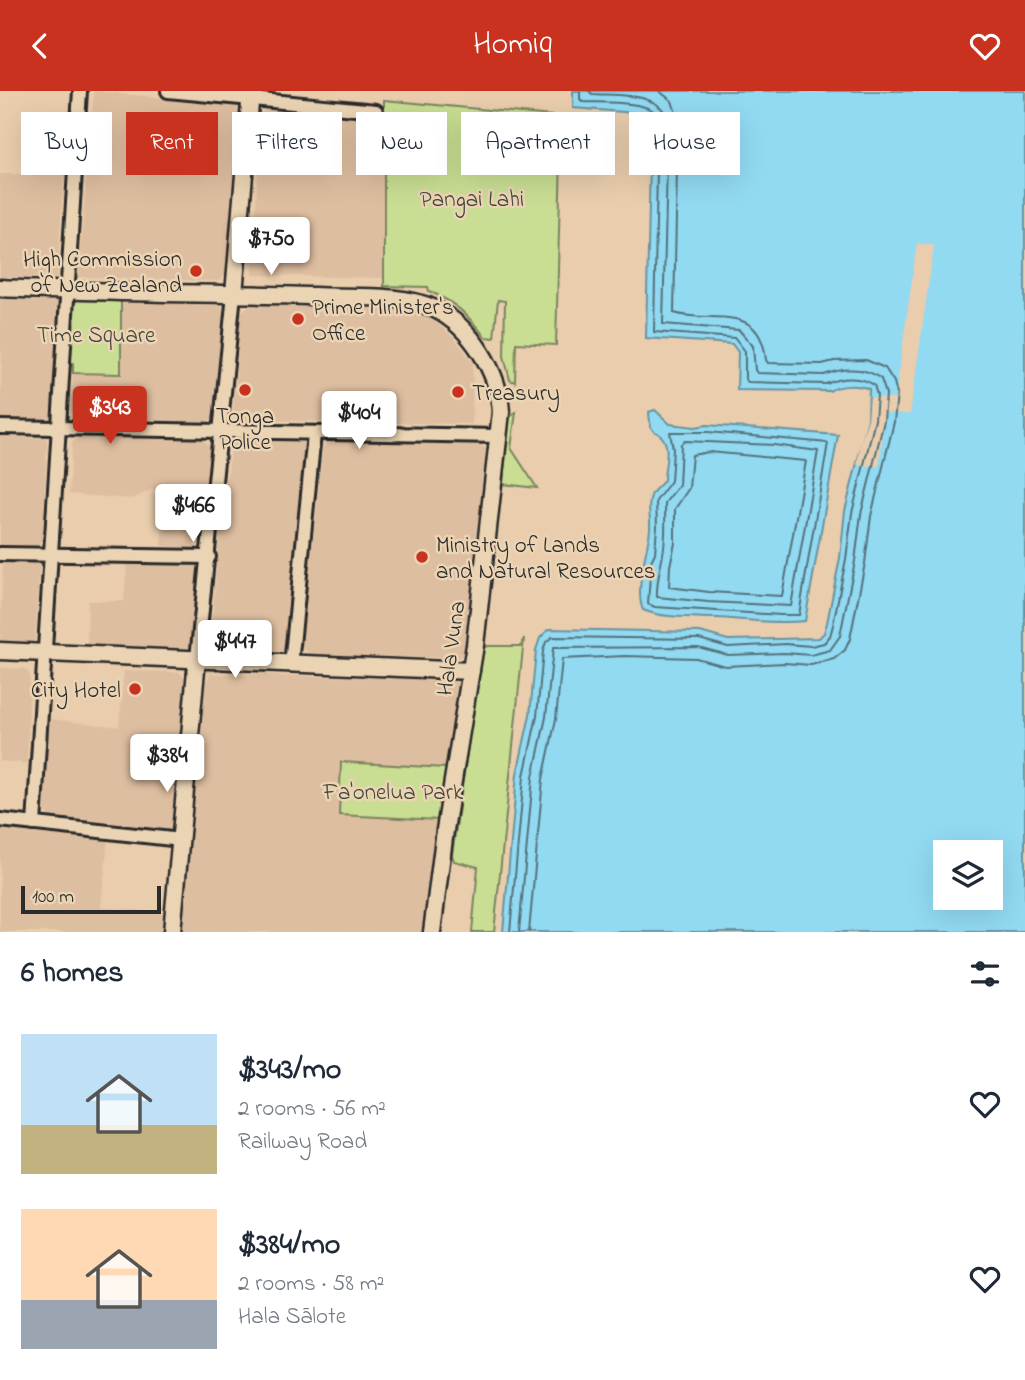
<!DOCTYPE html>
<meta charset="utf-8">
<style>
:root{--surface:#fff;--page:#f2f2f3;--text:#1f2937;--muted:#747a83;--accent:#c8321e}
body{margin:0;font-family:"Indie Flower",sans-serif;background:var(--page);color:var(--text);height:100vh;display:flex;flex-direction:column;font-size:26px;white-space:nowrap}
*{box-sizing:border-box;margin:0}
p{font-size:23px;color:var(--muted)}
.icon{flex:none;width:38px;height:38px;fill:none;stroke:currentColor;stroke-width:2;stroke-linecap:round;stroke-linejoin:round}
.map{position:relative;height:841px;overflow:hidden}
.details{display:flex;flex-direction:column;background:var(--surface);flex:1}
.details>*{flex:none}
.top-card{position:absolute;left:21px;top:21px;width:984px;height:63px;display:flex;gap:14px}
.fabs{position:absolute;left:933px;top:749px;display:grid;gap:14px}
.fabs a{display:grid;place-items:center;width:70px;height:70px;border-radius:0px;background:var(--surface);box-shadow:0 7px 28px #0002;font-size:35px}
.scale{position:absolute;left:21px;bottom:18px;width:140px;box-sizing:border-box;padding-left:7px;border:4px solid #2b2b2b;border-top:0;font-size:19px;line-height:24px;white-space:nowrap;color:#2b2b2b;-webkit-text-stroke:5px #ebd4b4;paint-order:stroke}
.price{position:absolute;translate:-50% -60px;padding:0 16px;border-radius:7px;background:#fff;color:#222;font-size:23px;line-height:46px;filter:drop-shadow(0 2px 4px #0008)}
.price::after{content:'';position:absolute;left:50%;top:42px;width:21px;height:16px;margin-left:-10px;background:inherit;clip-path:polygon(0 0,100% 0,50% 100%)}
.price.selected{background:var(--accent);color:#fff}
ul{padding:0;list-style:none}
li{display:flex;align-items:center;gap:21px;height:175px;padding:0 21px}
li span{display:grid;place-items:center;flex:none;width:196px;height:140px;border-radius:0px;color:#555}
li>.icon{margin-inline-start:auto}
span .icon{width:84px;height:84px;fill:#fffc;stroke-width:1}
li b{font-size:30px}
h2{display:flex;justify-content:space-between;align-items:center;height:84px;padding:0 21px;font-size:30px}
.tag{padding:0 24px;border-radius:0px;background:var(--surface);box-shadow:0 7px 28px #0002;font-size:24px;line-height:63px}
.tag.selected{background:var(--accent);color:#fff}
header{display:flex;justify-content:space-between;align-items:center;height:91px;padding:0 21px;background:var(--accent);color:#fff;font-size:32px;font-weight:600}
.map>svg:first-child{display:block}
</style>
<header><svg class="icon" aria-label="back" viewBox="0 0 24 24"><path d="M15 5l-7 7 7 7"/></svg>Homiq<svg class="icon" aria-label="heart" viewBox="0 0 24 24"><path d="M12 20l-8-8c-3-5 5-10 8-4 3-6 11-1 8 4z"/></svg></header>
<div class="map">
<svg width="1025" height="841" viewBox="0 0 1025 841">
<rect width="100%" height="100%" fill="#e9cdad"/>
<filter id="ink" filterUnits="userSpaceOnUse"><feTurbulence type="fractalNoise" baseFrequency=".0143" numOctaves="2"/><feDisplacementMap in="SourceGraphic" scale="14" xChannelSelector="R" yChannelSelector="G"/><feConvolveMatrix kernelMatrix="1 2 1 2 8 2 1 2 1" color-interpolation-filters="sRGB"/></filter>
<g filter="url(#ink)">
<g fill="#debea0">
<polygon points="94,0 239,15 243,22 226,184 218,190 78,186"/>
<polygon points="267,18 384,27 384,187 253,184 260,23"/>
<polygon points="0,83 64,83 57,187 0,186"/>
<polygon points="0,208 56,210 62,216 54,330 0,329 2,260 0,260"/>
<polygon points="122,211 219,214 223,218 214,326 205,332 77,326 70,320 73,282 121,282"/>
<polygon points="251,213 410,219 434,229 454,247 473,271 472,333 240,329 233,320 241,222"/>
<polygon points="0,346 47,347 43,449 37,455 0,454"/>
<polygon points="78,346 203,348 210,356 205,447 192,456 162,455 162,400 153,398 132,408 69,403 72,352"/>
<polygon points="236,348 306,350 299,431 284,561 210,555 224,389 227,386 232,353"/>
<polygon points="330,351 479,353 486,358 464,562 457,567 311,564 302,555 323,356"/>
<polygon points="3,469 40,469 35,549 28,555 0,554"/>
<polygon points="190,469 198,476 193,552 183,560 87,557 88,510 124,510 127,470"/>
<polygon points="0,577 25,578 30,584 27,672 0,670"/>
<polygon points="124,580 179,581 188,590 173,736 169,740 51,727 42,718 49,628 119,636"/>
<polygon points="210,583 460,589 446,677 342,671 440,729 425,841 182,841 204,595"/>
<polygon points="0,737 108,749 101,816 164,822 163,841 0,841"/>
</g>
<g fill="#c9de93" stroke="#7a845f" stroke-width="2">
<path d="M 384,9 L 562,26 L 556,254 L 516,252 L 515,291 L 510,289 L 504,265 L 505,210 L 498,209 L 494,247 L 485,246 C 467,223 456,212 429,200 L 428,196 L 384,195 Z"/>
<polygon points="78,208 121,208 121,283 73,282 73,272 69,271 71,216"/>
<polygon points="516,321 511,357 537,397 503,393 509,327"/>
<polygon points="524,547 494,841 472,841 478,776 454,770 452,764 482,558 487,555 521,555"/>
<polygon points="341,671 446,677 440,729 339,724"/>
</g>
<g fill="#91daf2" stroke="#6894a2" stroke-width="2" fill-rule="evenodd">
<path d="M 573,0 L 1025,0 L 1025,841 L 503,841 L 517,683 L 530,624 L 536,559 L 540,547 L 549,538 L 700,541 L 728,549 L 819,547 L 824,542 L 827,532 L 840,467 L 845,420 L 868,328 L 869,298 C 857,293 840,294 829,300 L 737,299 L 738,261 L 732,253 L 646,247 L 651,26 L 636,22 L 573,17 ZM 945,761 L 990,761 L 990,807 L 945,807 Z"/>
<path d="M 655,319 L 670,333 L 695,336 L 707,334 L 838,344 L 805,530 C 777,533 747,529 718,527 C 695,526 665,528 643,519 C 634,499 648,460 650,438 C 651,427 647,416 651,405 C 653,398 660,396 664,389 C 664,377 670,360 664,349 C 655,334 651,350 649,321 Z"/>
</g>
<polygon fill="#e9cdad" points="917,152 934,154 910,323 885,322 879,375 857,374 861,351 868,328 870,306 895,308"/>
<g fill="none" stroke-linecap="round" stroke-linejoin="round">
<g stroke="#54717b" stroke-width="2">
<polygon points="670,341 708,341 828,352 799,524 781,524 655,516 648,513 651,470 655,462 657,435 656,410 671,390 673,358"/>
<path d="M 685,350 L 774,354 L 818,360 L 791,515 L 708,511 L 657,506 C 656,488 662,474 664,456 C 666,441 665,427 665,412 L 679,394 L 681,353 Z"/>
<polygon points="709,361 806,370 782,505 709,501 669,496 670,475 675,452 675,418 689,397 692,364"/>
<path d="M 510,841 L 524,685 L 537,625 L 543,560 L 546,551 L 552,546 L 699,548 L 728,556 L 786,553 L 811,555 L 824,552 L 830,545 L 833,534 L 846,468 L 852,422 L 875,329 L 877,304 L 874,294 C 861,285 841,286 826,293 L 748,291 L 745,288 L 745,260 L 735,247 L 654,241 L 658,24 C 647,9 602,12 583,11 L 580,8 L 580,0"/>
<path d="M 519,841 L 533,686 L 546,626 L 553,557 L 698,556 L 728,564 L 785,562 L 811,564 L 830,559 L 840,545 L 855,470 L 861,423 L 884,330 L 886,303 L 881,288 C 866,275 841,277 824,284 L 757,282 L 755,279 L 753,255 L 739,239 L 663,233 L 668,31 C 663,0 617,5 592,3 L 589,0"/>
<path d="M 529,841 L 543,688 L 556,628 L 562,568 L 625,565 L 696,567 L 725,575 L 785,572 L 811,574 L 834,568 L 845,559 L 850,548 L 865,472 L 871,425 L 894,331 L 897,303 L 894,291 L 885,277 L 866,269 L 834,270 L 822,273 L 768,272 L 766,269 C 760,209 713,234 674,222 L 678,28 L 672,10 L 659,0"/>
</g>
<defs>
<g id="minor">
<polyline points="168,0 376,20"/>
<polyline points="0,336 498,345"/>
<polyline points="0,463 209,466"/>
<polyline points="197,568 234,203"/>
<polyline points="291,574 314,343"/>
<polyline points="0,729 181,749"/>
<polyline points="34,733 80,0"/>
</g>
<g id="major">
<path d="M 0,197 C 105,202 209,202 314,205 C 350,207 402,202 435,218 C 471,236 499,281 501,321 L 475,554 L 445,739 L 432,841"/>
<polyline points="234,203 251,0"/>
<polyline points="0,560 471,580"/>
<polyline points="172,841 197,568"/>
</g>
</defs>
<use href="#minor" stroke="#2b2b2b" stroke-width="18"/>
<use href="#major" stroke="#2b2b2b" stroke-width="21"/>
<use href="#minor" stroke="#ebd4b4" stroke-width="12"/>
<use href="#major" stroke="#ebd4b4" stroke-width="16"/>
</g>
</g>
<g fill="#c8321e" stroke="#ebd4b4" stroke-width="2.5">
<circle cx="196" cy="180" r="7"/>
<circle cx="298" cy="228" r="7"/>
<circle cx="245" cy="299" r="7"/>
<circle cx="458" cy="301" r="7"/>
<circle cx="422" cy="466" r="7"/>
<circle cx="135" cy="598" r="7"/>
</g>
<g text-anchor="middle" stroke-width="5" stroke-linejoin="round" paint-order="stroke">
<g font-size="23" fill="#43463b" stroke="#ebd4b4">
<text x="472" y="115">Pangai Lahi</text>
<text x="96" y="251">Time Square</text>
<text x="393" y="708">Fa'onelua Park</text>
</g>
<g font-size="23" fill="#2b2b2b" stroke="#ebd4b4" text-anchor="start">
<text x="182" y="175" text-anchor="end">High Commission<tspan x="182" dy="26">of New Zealand</tspan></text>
<text x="312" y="223">Prime Minister's<tspan x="312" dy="26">Office</tspan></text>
<text x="472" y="309">Treasury</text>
<text x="245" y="332" text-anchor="middle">Tonga<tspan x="245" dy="26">Police</tspan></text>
<text x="436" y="461">Ministry of Lands<tspan x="436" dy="26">and Natural Resources</tspan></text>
<text x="121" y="606" text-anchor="end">City Hotel</text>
</g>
<g font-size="23" fill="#2b2b2b" stroke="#ebd4b4">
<text transform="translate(450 557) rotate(-82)" y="8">Hala Vuna</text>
</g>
</g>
</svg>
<div class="fabs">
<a><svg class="icon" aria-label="layers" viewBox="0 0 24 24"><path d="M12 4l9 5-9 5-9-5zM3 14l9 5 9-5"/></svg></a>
</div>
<div class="scale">100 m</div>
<b class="price" style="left:271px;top:186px">$750</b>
<b class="price selected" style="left:110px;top:355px">$343</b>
<b class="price" style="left:359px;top:360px">$404</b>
<b class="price" style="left:193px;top:453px">$466</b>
<b class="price" style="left:235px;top:589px">$447</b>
<b class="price" style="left:167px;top:703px">$384</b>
<div class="top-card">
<a class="tag">Buy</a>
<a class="tag selected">Rent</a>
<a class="tag">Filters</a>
<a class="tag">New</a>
<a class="tag">Apartment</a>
<a class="tag">House</a>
</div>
</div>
<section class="details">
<h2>6 homes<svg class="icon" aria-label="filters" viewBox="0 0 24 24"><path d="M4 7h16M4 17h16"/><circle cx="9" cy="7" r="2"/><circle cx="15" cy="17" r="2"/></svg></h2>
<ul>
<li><span style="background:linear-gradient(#bfe0f5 65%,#c2b280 0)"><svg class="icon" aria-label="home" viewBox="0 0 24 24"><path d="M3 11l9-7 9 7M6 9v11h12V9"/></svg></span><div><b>$343/mo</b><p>2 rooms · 56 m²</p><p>Railway Road</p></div><svg class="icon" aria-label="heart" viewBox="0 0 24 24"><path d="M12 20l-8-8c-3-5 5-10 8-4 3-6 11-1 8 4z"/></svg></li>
<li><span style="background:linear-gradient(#ffd9b3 65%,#9aa5b1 0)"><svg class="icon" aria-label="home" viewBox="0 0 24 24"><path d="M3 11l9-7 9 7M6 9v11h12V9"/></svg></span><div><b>$384/mo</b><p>2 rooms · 58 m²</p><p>Hala Sālote</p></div><svg class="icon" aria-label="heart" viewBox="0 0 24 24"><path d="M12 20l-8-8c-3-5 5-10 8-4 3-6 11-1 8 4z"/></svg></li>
</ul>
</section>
